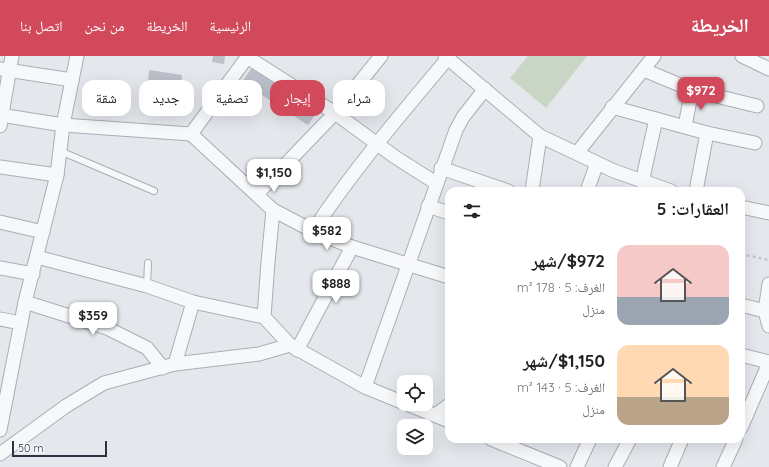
<!DOCTYPE html>
<html lang="ar">
<meta charset="utf-8">
<style>
:root{--surface:#fff;--page:#f6f6f6;--text:#222;--muted:#767676;--accent:#d1495b}
body{margin:0;font-family:Quicksand,"Noto Naskh Arabic",sans-serif;background:var(--page);color:var(--text);direction:rtl;height:100vh;display:flex;flex-direction:column;font-size:15px;white-space:nowrap}
*{box-sizing:border-box;margin:0}
p{font-size:13px;color:var(--muted)}
.icon{flex:none;width:22px;height:22px;fill:none;stroke:currentColor;stroke-width:2;stroke-linecap:round;stroke-linejoin:round}
.map{position:relative;flex:1;overflow:hidden;direction:ltr}
.side{position:absolute;left:445px;top:131px;width:300px;height:256px;display:flex;flex-direction:column;background:var(--surface);border-radius:12px;box-shadow:0 4px 16px #0002;direction:rtl}
.side>*{flex:none}
.top-card{position:absolute;left:12px;top:24px;width:373px;height:36px;direction:rtl;display:flex;gap:8px}
.fabs{position:absolute;left:397px;top:319px;display:grid;gap:8px}
.fabs a{display:grid;place-items:center;width:36px;height:36px;border-radius:8px;background:var(--surface);box-shadow:0 4px 16px #0002;font-size:20px}
.scale{position:absolute;left:12px;bottom:10px;width:95px;box-sizing:border-box;padding-left:4px;border:2px solid #2b3445;border-top:0;font-size:11px;line-height:14px;white-space:nowrap;color:#2b3445;-webkit-text-stroke:3px #f4f6f9;paint-order:stroke}
.price{position:absolute;translate:-50% -34px;padding:0 9px;border-radius:8px;background:#fff;color:#222;font-size:13px;line-height:26px;filter:drop-shadow(0 1px 2px #0008)}
.price::after{content:'';position:absolute;left:50%;top:24px;width:12px;height:9px;margin-left:-6px;background:inherit;clip-path:polygon(0 0,100% 0,50% 100%)}
.price.on{background:var(--accent);color:#fff}
ul{padding:0;list-style:none}
li{display:flex;align-items:center;gap:12px;height:100px;padding:0 16px}
li span{display:grid;place-items:center;flex:none;width:112px;height:80px;border-radius:12px;color:#555}
li>.icon{margin-inline-start:auto}
span .icon{width:48px;height:48px;fill:#fffc;stroke-width:1}
li b{font-size:17px}
h2{display:flex;justify-content:space-between;align-items:center;height:48px;padding:0 16px;font-size:17px}
.pill{padding:0 14px;border-radius:12px;background:var(--surface);box-shadow:0 4px 16px #0002;font-size:14px;line-height:36px}
.pill.on{background:var(--accent);color:#fff}
header{display:flex;align-items:center;gap:24px;box-sizing:border-box;height:56px;padding:0 20px;background:var(--accent);color:#fff}
header strong{font-size:19px}
nav{display:flex;gap:22px;margin-inline-start:auto;font-size:14px}
.map>svg:first-child{display:block}
</style>
<header>
<strong>الخريطة</strong>
<nav><a>الرئيسية</a><a>الخريطة</a><a>من نحن</a><a>اتصل بنا</a></nav>
</header>
<div class="map">
<svg width="769" height="411" viewBox="0 0 769 411">
<rect width="100%" height="100%" fill="#e4e7ec"/>
<polygon fill="#c9d6c5" points="528,0 587,0 546,52 510,22"/>
<g fill="#bbc0ca">
<polygon points="213,0 225,0 224,8 212,6"/>
<polygon points="253,10 319,53 308,69 242,26"/>
<polygon points="149,14 182,19 181,31 148,27"/>
</g>
<g fill="none" stroke-linecap="round" stroke-linejoin="round">
<defs>
<g id="service">
<polyline points="60,95 154,135"/>
<polyline points="147,230 148,207"/>
</g>
<g id="minor">
<polyline points="445,0 540,80 614,115 671,135"/>
<polyline points="742,0 769,13"/>
<polyline points="247,1 335,57 395,101 436,127"/>
<polyline points="0,13 72,24"/>
<polyline points="644,14 692,34 757,50"/>
<polyline points="612,51 707,77 755,87"/>
<polyline points="0,59 63,69 191,78 248,0"/>
<polyline points="0,70 12,0"/>
<polyline points="685,70 692,34"/>
<polyline points="191,78 273,154 313,175 352,191 449,221"/>
<polyline points="577,97 654,0"/>
<polyline points="0,111 57,119"/>
<polyline points="441,112 508,135"/>
<polyline points="642,126 656,63"/>
<polyline points="532,135 540,80"/>
<polyline points="587,135 597,107"/>
<polyline points="696,135 707,77"/>
<polyline points="257,138 335,57 381,0"/>
<polyline points="428,150 449,157"/>
<polyline points="741,151 769,157"/>
<polyline points="0,166 43,176"/>
<path d="M 313,175 C 353,114 401,58 448,2"/>
<polyline points="37,201 147,230 193,246 264,261 290,289 365,331 404,347"/>
<polyline points="0,212 33,218"/>
<polyline points="769,228 765,255 769,270"/>
<polyline points="25,246 107,272 147,292 163,312"/>
<polyline points="741,249 765,255"/>
<polyline points="264,261 268,206 273,154"/>
<polyline points="0,263 21,267"/>
<polyline points="297,294 352,191"/>
<polyline points="741,299 769,306"/>
<polyline points="175,308 193,246"/>
<polyline points="365,331 456,74 463,61 485,33"/>
<polyline points="407,348 449,365"/>
<polyline points="435,359 449,349"/>
<polyline points="741,372 769,307"/>
<polyline points="0,374 25,246 57,119 63,69 77,0"/>
<polyline points="491,383 560,411"/>
<polyline points="0,398 66,350 104,327 175,308 259,298 290,289"/>
<polyline points="577,411 590,383"/>
<polyline points="615,411 630,383"/>
<polyline points="670,411 682,383"/>
<polyline points="723,411 736,383"/>
</g>
</defs>
<use href="#service" stroke="#a9aeb7" stroke-width="8"/>
<use href="#minor" stroke="#a9aeb7" stroke-width="15"/>
<polyline stroke="#c2c5cb" stroke-width="2.5" stroke-dasharray="3 3" stroke-linecap="butt" points="741,198 769,204"/>
<use href="#service" stroke="#f7f8fa" stroke-width="6"/>
<use href="#minor" stroke="#f7f8fa" stroke-width="13"/>
</g>
</svg>
<div class="fabs">
<a><svg class="icon" aria-label="locate" viewBox="0 0 24 24"><circle cx="12" cy="12" r="6"/><path d="M12 2v4M12 18v4M2 12h4M18 12h4"/></svg></a>
<a><svg class="icon" aria-label="layers" viewBox="0 0 24 24"><path d="M12 4l9 5-9 5-9-5zM3 14l9 5 9-5"/></svg></a>
</div>
<div class="scale">50 m</div>
<b class="price on" style="left:701px;top:55px">$972</b>
<b class="price" style="left:274px;top:137px">$1,150</b>
<b class="price" style="left:327px;top:195px">$582</b>
<b class="price" style="left:336px;top:248px">$888</b>
<b class="price" style="left:93px;top:280px">$359</b>
<div class="top-card">
<a class="pill">شراء</a>
<a class="pill on">إيجار</a>
<a class="pill">تصفية</a>
<a class="pill">جديد</a>
<a class="pill">شقة</a>
</div>
<section class="side">
<h2>العقارات: 5<svg class="icon" aria-label="filters" viewBox="0 0 24 24"><path d="M4 7h16M4 17h16"/><circle cx="9" cy="7" r="2"/><circle cx="15" cy="17" r="2"/></svg></h2>
<ul>
<li><span style="background:linear-gradient(#f6c9c9 65%,#9aa5b1 0)"><svg class="icon" aria-label="home" viewBox="0 0 24 24"><path d="M3 11l9-7 9 7M6 9v11h12V9"/></svg></span><div><b>$972/شهر</b><p>الغرف: 5 · 178 m²</p><p>منزل</p></div></li>
<li><span style="background:linear-gradient(#ffd9b3 65%,#b9a48a 0)"><svg class="icon" aria-label="home" viewBox="0 0 24 24"><path d="M3 11l9-7 9 7M6 9v11h12V9"/></svg></span><div><b>$1,150/شهر</b><p>الغرف: 5 · 143 m²</p><p>منزل</p></div></li>
</ul>
</section>
</div>
